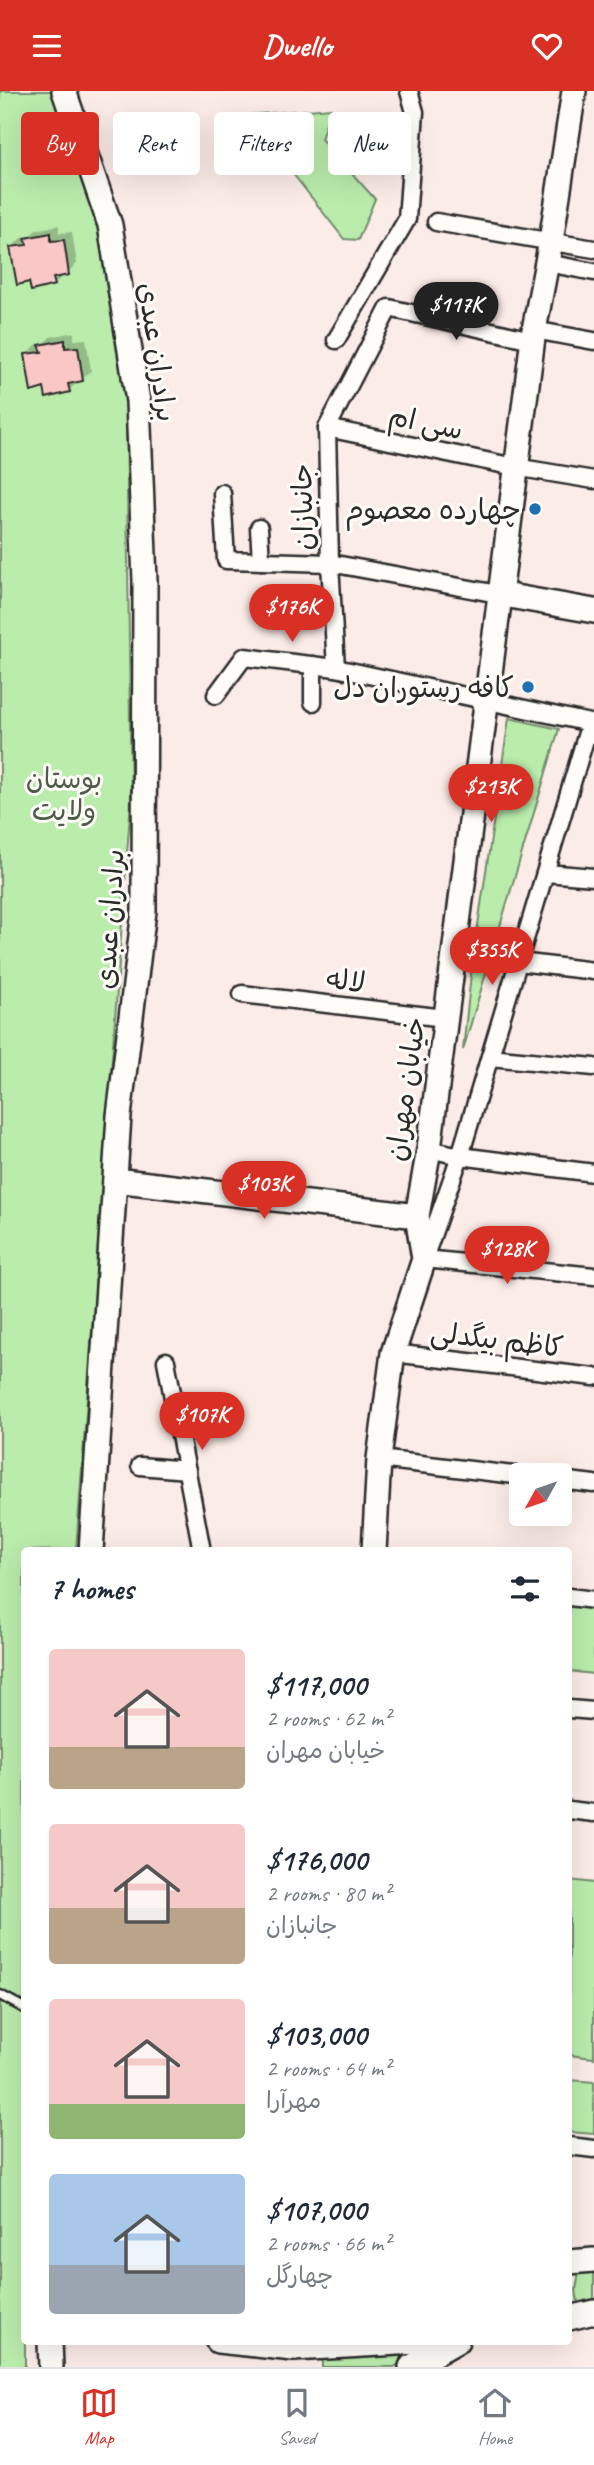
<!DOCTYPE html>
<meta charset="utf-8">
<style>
:root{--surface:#fff;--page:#f2f2f3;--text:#1f2937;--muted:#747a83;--line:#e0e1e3;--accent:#d93025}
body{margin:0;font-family:Caveat,"Playpen Sans Arabic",sans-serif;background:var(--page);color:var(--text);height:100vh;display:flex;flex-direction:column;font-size:26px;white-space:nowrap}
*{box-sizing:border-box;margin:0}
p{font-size:23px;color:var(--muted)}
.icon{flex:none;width:38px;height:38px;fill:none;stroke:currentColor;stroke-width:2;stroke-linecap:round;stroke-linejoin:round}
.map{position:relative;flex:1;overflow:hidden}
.drawer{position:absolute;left:21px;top:1456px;width:551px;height:798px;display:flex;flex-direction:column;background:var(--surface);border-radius:7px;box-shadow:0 7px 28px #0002}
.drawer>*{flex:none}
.top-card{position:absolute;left:21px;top:21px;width:553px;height:63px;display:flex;gap:14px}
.needle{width:46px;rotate:230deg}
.buttons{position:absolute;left:509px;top:1372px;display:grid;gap:14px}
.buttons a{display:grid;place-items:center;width:63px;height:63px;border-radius:7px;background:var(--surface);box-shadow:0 7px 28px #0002;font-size:35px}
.price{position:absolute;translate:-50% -60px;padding:0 16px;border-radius:24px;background:var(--accent);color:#fff;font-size:23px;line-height:46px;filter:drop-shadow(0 2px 4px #0008)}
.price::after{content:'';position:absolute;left:50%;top:42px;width:21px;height:16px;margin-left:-10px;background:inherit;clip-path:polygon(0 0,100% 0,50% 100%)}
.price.current{background:#222;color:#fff}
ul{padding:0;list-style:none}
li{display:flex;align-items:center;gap:21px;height:175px;padding:0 28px}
li span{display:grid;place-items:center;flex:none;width:196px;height:140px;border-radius:7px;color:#555}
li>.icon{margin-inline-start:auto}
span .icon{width:84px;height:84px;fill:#fffc;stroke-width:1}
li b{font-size:30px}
h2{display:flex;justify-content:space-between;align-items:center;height:84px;padding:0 28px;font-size:30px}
.tag{padding:0 24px;border-radius:7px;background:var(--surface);box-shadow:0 7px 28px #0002;font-size:24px;line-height:63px}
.tag.current{background:var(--accent);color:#fff}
header{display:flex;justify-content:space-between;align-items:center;height:91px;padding:0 28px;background:var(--accent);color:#fff;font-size:32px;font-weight:700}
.tabs{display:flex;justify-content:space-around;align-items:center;height:98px;border-top:2px solid var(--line);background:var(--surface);font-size:19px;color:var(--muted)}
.tabs a{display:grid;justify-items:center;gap:4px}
.tabs .current{color:var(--accent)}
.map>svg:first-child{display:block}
</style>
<header><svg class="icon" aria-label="menu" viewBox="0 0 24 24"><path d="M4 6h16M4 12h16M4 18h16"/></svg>Dwello<svg class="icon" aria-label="heart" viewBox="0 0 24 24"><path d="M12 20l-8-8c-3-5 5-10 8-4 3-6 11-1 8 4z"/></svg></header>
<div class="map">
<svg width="594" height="2276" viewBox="0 0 594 2276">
<rect width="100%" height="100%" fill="#fcece8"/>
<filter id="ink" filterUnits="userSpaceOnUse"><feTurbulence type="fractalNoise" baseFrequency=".0143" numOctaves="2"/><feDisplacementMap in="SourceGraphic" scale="14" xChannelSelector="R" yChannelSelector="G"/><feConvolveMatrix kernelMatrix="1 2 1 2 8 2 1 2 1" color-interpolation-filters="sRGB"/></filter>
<g filter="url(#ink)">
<g fill="#baecac" stroke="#728c6c" stroke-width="2">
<polygon points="0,0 55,0 98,139 126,313 131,709 76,1459 24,1460 25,2276 0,2276"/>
<polygon points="331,17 321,48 375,108 358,149 344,148 247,24"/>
<polygon points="509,627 559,638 463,959 472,874"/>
<polygon points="569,1512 594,1516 594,1583 569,1580"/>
<polygon points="569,1789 594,1792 594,1967 569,1964"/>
<polygon points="569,1989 594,1991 594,2043 569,2041"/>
<polygon points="579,2181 594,2181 594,2213 582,2214 578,2212 576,2199"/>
<polygon points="322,2262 414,2264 394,2276 322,2276"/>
</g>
<g fill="#0003">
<polygon points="59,134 59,142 72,141 77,173 54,193 12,156 21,147 28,147 36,139"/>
<polygon points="74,241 74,249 86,248 91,280 69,299 45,295 27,263 36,254 42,254 50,246"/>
</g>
<g fill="#f9c8c6" stroke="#2b2b2b" stroke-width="2">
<polygon points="51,142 51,150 64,149 69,184 53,187 55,194 31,200 29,191 17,194 10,156 27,154 25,147"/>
<polygon points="65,249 65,257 78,256 83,290 68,293 70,301 46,307 44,297 31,301 25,263 42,261 39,254"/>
</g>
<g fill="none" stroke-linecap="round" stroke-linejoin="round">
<defs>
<polyline id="lane" points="0,1904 24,1917"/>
<g id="street">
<polyline points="436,131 594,158"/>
<polyline points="547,172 594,181"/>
<polyline points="534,239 594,250"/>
<polyline points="336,249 407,128 415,21 409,0"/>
<polyline points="327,337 515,376 594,389"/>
<polyline points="222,402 226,469 330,472 498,503"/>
<polyline points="259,437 261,470"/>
<polyline points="313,574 313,611"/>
<polyline points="336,577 330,472 327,337 389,217 532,249"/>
<polyline points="216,604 244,566 336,577 590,632 460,1065 424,1168 594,1185"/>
<polyline points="546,782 594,786"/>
<polyline points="519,871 594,880"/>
<polyline points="242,903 445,927"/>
<polyline points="490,966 594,976"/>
<polyline points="429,1058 460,1065 594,1082"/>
<polyline points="393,1262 594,1286"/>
<polyline points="166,1270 202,1460"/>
<polyline points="379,1368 522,1385"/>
<polyline points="140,1375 187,1379"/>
<polyline points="560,1389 594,1393"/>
<polyline points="569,1506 594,1509"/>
<polyline points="569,1618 594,1620"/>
<polyline points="569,1719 594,1722"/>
<polyline points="569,2055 594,2058"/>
</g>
<g id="secondary">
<polyline points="64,0 110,134 138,310 145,490 144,820 119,1025 91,1460"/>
<polyline points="498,503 594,520"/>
<polyline points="115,1089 417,1125"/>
<polyline points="374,1460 379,1368 393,1262 424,1168 417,1125 429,1058 534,239 551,150 574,0"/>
<polyline points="569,2171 594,2169"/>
<polyline points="569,2227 594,2221"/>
<polyline points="50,2250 51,2276"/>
<polyline points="218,2250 293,2258 434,2250"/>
<polyline points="411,2276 457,2250"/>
</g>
</defs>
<use href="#lane" stroke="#2b2b2b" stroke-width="13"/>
<use href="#street" stroke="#2b2b2b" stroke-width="21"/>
<use href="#secondary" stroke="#2b2b2b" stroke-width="28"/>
<use href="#lane" stroke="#fdfcf7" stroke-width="8"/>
<use href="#street" stroke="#fdfcf7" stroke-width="16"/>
<use href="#secondary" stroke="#fdfcf7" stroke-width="23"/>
</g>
</g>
<g fill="#1f6fb2" stroke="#fdfcf7" stroke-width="2.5">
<circle cx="535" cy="418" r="7"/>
<circle cx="528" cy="596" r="7"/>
</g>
<g text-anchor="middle" stroke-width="6" stroke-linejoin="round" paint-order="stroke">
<g font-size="28" fill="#2b2b2b" stroke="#fdfcf7">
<text transform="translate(158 261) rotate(82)" y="10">برادران عبدی</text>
<text transform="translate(426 331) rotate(12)" y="10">سی ام</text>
<text transform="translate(302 416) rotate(-91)" y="10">جانبازان</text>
<text transform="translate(109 828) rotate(-86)" y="10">برادران عبدی</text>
<text transform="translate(346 889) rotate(7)" y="10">لاله</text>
<text transform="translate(405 998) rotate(-82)" y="10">خیابان مهران</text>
<text transform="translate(497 1248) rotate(7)" y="10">کاظم بیگدلی</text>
</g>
<g font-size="28" fill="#2b2b2b" stroke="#fdfcf7" text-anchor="end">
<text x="521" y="428">چهارده معصوم</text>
<text x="514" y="606">کافه رستوران دل</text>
</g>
<g font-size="28" fill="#4f5b4b" stroke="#fdfcf7">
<text x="64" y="697">بوستان<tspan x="64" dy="32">ولایت</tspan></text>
</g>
</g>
</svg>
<div class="buttons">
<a><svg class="needle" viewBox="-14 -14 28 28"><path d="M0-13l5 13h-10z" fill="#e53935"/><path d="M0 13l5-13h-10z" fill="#747a83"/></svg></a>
</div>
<b class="price current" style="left:456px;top:251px">$117K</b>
<b class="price" style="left:292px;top:553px">$176K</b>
<b class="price" style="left:491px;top:733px">$213K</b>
<b class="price" style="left:492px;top:896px">$355K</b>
<b class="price" style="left:264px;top:1130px">$103K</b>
<b class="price" style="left:507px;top:1195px">$128K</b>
<b class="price" style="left:202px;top:1361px">$107K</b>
<div class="top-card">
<a class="tag current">Buy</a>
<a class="tag">Rent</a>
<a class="tag">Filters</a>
<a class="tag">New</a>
</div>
<section class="drawer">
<h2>7 homes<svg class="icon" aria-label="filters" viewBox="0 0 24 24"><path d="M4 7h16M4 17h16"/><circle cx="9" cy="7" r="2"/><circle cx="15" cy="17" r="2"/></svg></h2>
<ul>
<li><span style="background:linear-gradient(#f6c9c9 70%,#b9a48a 0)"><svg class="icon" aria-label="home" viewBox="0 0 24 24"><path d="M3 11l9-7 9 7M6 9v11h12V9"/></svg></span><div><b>$117,000</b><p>2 rooms · 62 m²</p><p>خیابان مهران</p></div></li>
<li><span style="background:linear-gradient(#f6c9c9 60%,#b9a48a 0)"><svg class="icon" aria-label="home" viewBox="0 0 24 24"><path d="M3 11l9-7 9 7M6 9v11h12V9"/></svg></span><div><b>$176,000</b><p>2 rooms · 80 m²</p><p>جانبازان</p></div></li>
<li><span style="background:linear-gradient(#f6c9c9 75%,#8fb573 0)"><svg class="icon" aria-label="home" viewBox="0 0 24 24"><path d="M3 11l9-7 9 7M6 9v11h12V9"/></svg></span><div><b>$103,000</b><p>2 rooms · 64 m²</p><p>مهرآرا</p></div></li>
<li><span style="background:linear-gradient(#a9c7e8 65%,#9aa5b1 0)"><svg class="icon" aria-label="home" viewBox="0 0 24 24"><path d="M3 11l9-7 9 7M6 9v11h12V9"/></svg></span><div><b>$107,000</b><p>2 rooms · 66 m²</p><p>چهارگل</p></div></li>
</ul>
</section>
</div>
<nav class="tabs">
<a class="current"><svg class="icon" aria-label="map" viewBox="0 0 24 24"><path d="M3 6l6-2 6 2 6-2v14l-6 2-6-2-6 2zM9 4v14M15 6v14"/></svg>Map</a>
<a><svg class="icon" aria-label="saved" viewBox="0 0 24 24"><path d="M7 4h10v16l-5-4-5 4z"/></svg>Saved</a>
<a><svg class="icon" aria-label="home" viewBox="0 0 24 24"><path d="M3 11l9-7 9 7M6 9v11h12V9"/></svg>Home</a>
</nav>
